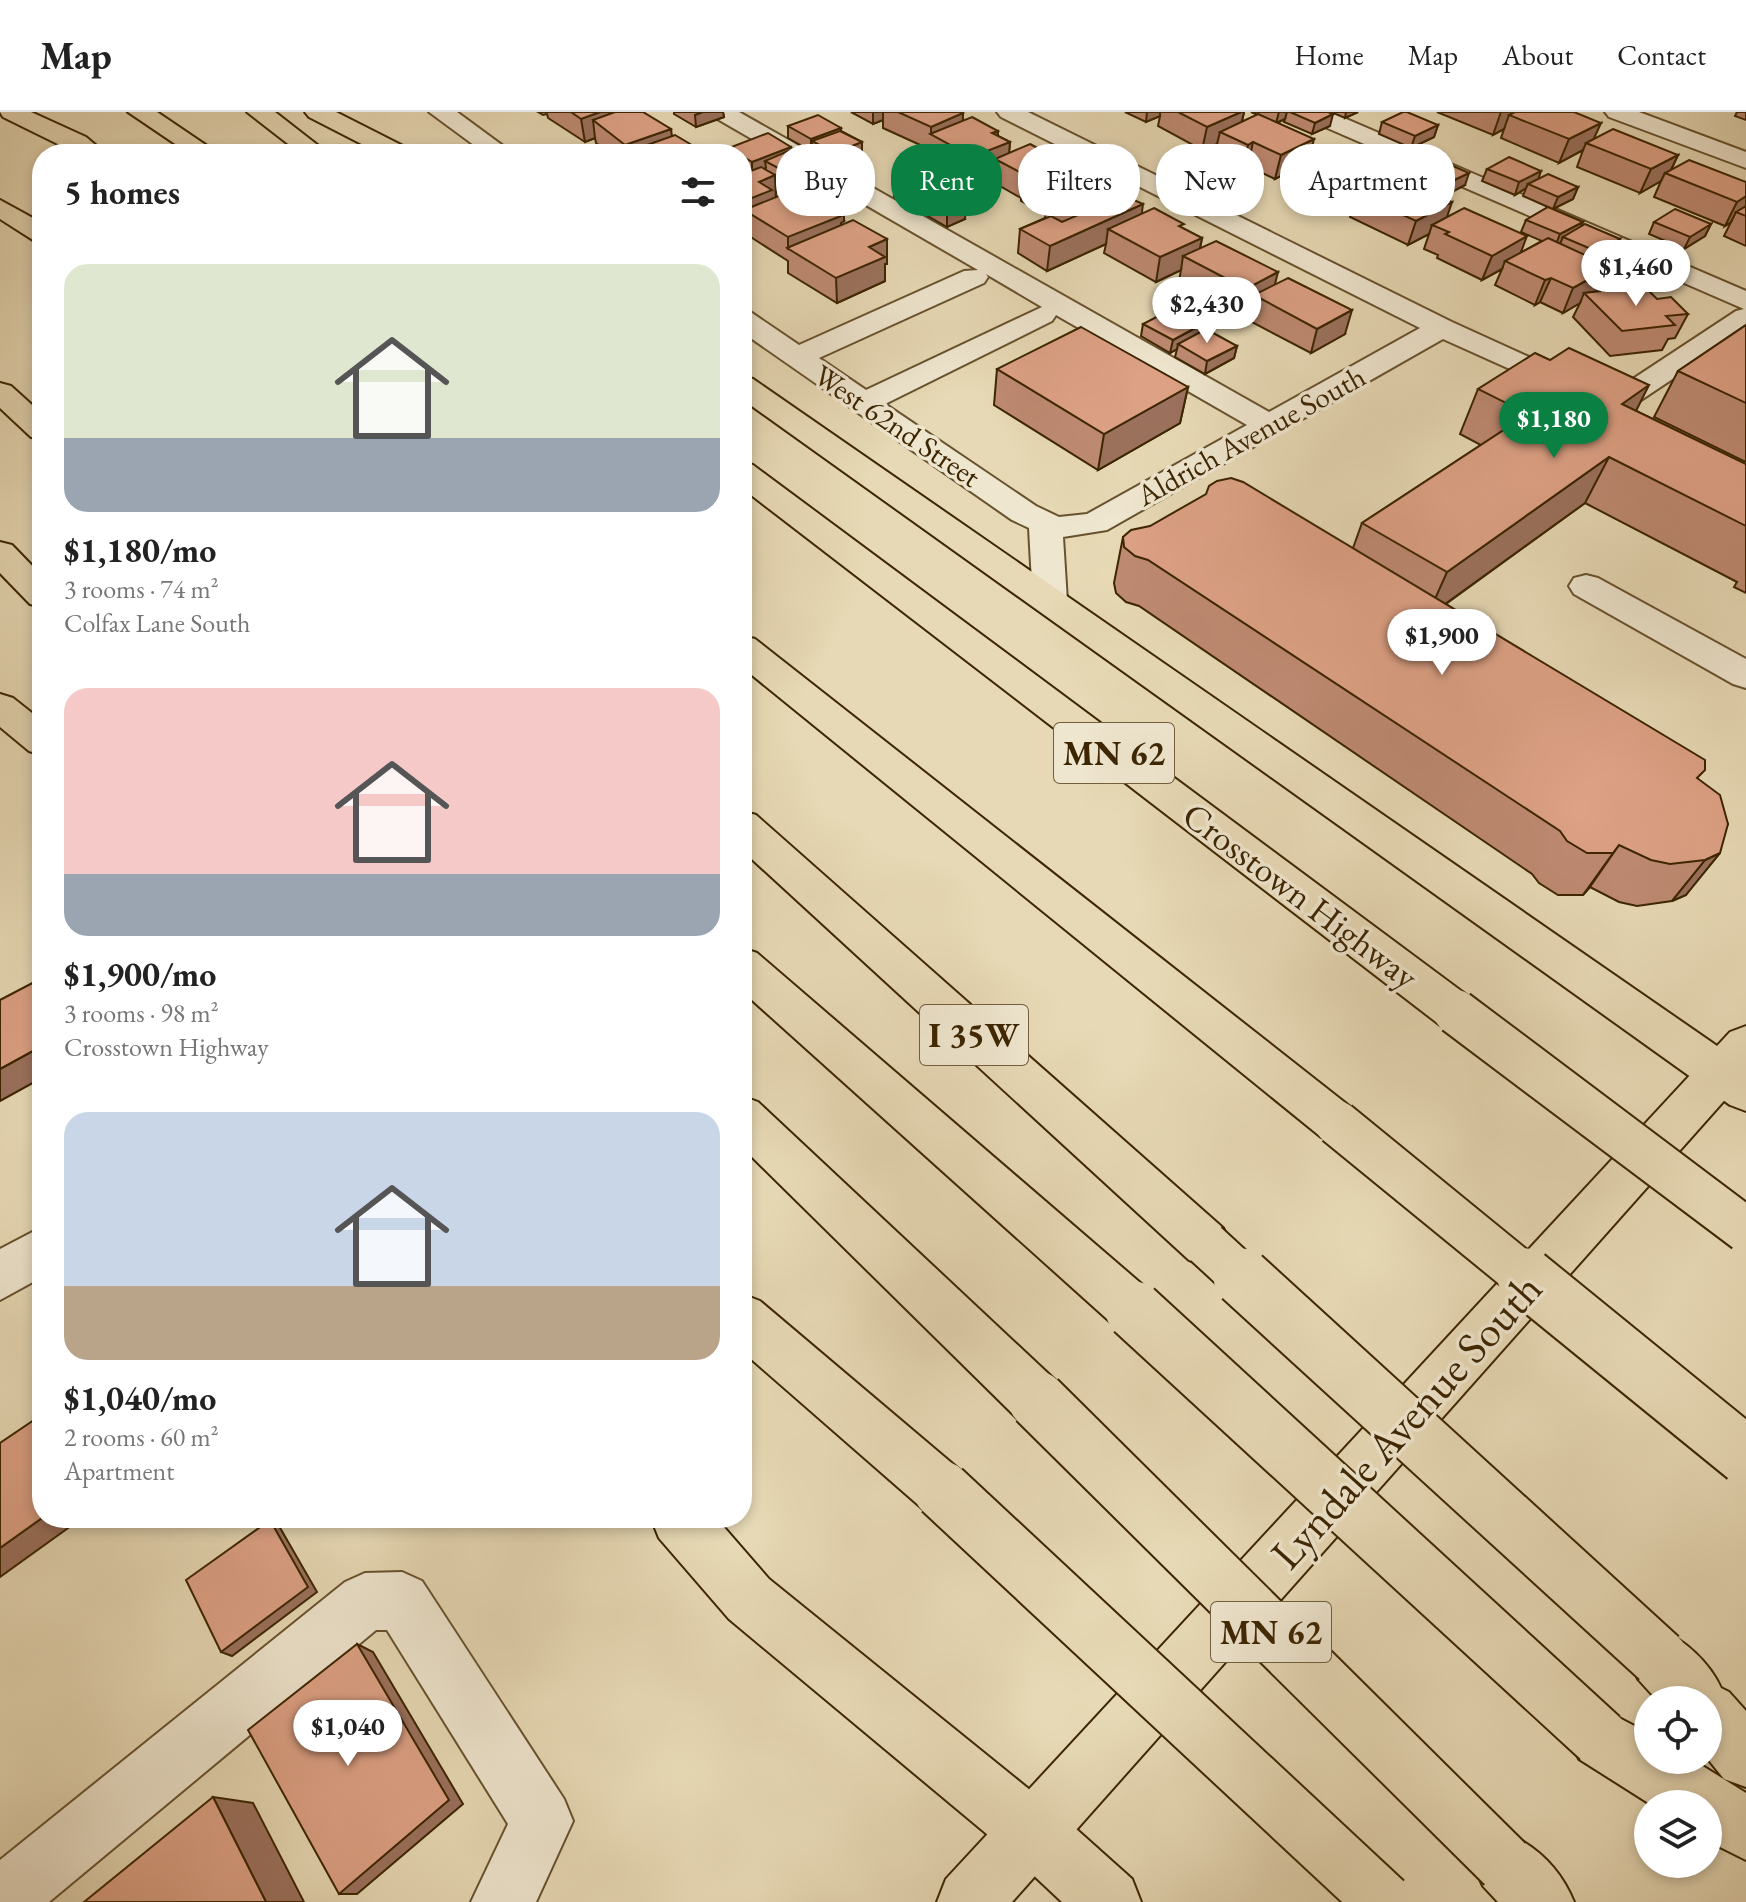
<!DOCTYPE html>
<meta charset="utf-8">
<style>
:root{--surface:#fff;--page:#f2f2f2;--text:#222;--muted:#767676;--line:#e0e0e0;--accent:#0b8043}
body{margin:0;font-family:"EB Garamond",serif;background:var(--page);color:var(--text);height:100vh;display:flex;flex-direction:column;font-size:30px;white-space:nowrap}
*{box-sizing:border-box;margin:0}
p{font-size:26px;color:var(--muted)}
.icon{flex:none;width:44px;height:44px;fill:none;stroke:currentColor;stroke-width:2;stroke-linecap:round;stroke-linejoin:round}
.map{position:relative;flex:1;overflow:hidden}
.details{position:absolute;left:32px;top:32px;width:720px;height:1384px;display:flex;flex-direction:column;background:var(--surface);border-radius:32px;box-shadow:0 4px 12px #0003}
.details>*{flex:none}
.top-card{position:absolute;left:776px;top:32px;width:760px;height:72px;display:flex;gap:16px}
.fabs{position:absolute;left:1634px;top:1574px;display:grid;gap:16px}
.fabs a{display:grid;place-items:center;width:88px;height:88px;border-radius:50%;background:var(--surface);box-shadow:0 4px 12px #0003;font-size:40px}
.price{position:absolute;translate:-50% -68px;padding:0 18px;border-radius:28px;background:#fff;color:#222;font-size:26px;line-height:52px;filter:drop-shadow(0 2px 4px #0008)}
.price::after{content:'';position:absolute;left:50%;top:48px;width:24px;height:18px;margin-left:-12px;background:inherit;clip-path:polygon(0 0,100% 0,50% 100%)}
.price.selected{background:var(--accent);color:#fff}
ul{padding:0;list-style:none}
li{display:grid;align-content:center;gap:16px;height:424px;padding:0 32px}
li span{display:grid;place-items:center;height:248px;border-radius:24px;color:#555}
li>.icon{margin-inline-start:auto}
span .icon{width:144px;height:144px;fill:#fffc;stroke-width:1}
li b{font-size:34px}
h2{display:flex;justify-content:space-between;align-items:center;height:96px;padding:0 32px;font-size:34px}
.tag{padding:0 28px;border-radius:32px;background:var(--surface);box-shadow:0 4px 12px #0003;font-size:28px;line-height:72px}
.tag.selected{background:var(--accent);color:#fff}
header{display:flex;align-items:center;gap:48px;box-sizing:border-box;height:112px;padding:0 40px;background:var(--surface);border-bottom:2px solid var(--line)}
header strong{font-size:38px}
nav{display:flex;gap:44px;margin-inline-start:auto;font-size:28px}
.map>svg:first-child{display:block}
</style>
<header>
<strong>Map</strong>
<nav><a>Home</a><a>Map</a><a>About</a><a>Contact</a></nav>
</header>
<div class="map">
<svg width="1746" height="1790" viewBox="0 0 1746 1790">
<rect width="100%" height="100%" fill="#e7d9b5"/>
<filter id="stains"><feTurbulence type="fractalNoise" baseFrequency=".0025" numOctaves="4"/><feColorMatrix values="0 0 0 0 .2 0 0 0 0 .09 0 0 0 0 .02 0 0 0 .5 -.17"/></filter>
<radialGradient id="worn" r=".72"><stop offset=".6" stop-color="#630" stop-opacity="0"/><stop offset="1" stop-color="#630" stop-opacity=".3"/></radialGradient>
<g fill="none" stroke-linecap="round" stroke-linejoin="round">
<defs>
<g id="minor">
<polygon points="429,0 457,0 514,42 486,42"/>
<path d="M 710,0 L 739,0 L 1269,300 L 1420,216 L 1001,5 L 997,0 L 1028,0 L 1452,210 L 1610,282 L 1736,199 L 1744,197 L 1302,5 L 1298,0 L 1330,0 L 1746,179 L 1746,218 L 1623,300 L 1612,303 L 1443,227 L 1107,418 L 1063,425 L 1067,489 L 1062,497 L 1050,500 L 1038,497 L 1033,489 L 1029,416 L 1012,408 L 742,220 L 742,198 L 752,201 L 799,233 L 964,159 L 978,158 L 714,5 ZM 986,162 L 1042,195 L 866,278 L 819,246 L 984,171 L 988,165 ZM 1056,203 L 1247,313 L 1087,402 L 1059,405 L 1036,394 L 885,292 L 1052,209 Z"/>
<polygon points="1605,0 1639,0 1746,40 1746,56 1609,5"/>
<polygon points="1586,463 1598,466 1746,547 1746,576 1733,572 1574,482 1569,474 1574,466"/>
<polygon points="42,1115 42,1165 0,1188 0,1137"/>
<polygon points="402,1460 422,1469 564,1687 573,1709 536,1790 471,1790 508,1712 387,1518 376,1518 49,1790 0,1790 0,1748 345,1470 365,1461"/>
</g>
<polygon id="major" points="1746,914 1746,964 1012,1790 937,1790 946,1767 1730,920"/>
<g id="highway">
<polygon points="0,0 31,0 86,25 106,42 78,42 3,5"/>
<polygon points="128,0 157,0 219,42 190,42"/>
<polygon points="247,0 275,0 329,42 301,42"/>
<polygon points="305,0 336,0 409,37 412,42 381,42 309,5"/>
<polygon points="0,88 42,111 42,130 33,128 0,107"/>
<polygon points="742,264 753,267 1746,954 1746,999 1730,993 742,287"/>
<polygon points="0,271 11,274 42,302 42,327 31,325 0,296"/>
<polygon points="742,350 753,353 1472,887 1478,900 1472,913 1456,918 1440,913 742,376"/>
<polygon points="0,430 12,433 42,464 42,495 30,492 0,461"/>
<polygon points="742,524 755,527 1353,997 1360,1011 1353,1025 1337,1031 1321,1025 742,555"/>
<polygon points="0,582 13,586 42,609 42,643 29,639 0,615"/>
<polygon points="742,699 756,703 1223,1116 1231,1132 1223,1148 1206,1155 1189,1148 742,738"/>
<polygon points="742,836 757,841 1152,1181 1159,1198 1152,1215 1134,1222 1116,1215 742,879"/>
<polygon points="742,984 758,990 1056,1269 1063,1288 1056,1307 1037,1314 1018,1307 742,1035"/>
<polygon points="742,1182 760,1189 961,1359 969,1378 961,1397 942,1405 923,1397 742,1239"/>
<polygon points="651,1406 716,1406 769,1467 1056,1699 1132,1767 1141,1790 1062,1790 1012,1743 729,1507 659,1426"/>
<path d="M 1659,1517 C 1684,1527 1710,1551 1721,1576 L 1729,1580 L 1746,1599 L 1746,1675 L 1724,1667 L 1708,1647 L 1708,1588 L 1657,1588 L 1638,1567 L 1630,1546 L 1638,1525 Z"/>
<polygon points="1600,1596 1648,1621 1648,1648 1693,1648 1746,1681 1746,1748 1708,1729 1708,1692 1650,1692 1579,1647 1570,1626 1579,1605"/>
<path d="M 1505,1720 C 1537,1734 1561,1758 1574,1790 L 1498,1790 L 1483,1774 L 1473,1752 L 1483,1730 Z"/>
</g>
</defs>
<use href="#minor" stroke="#67522e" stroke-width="4"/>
<use href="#major" stroke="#3c2501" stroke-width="4"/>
<use href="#highway" stroke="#3c2501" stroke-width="4"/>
<use href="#minor" fill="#efe6cf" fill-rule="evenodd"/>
<use href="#major" fill="#e7d9b5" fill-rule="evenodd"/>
<use href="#highway" fill="#e7d9b5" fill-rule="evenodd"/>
<defs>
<g id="highway-bridge-far1">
<polyline points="1456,900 1746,1118"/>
<polyline points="1337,1011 1528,1167"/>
<polyline points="1206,1132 1244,1167"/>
</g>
<g id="highway-bridge">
<polyline points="1242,1165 1659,1546"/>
<polyline points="1526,1165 1746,1344"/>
<polyline points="1134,1198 1600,1626"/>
<polyline points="1037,1288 1505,1752"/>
<polyline points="942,1378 1384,1790"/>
</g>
</defs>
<use href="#highway-bridge-far1" stroke="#3c2501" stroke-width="48" stroke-linecap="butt"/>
<use href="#highway-bridge" stroke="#3c2501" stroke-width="61" stroke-linecap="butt"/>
<use href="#highway-bridge-far1" stroke="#e7d9b5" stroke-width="44"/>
<use href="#highway-bridge" stroke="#e7d9b5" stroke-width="57"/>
</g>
<g fill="#be8a72" stroke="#3c2501" stroke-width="2">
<polygon points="538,0 643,0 672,24 707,42 610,42 596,31 595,26 585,30 548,6 547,2 543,3"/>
<polygon points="674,0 723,0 724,5 696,15 674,2"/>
<polygon points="851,0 961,0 963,1 963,9 998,19 998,24 1010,30 1009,41 1081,67 1142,102 1183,117 1202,126 1200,137 1275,172 1345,222 1311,241 1248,208 1251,196 1240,201 1179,169 1181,158 1156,170 1104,141 1106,132 1047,159 1018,141 1020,117 1045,106 1046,98 1041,100 1021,89 1021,86 993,70 994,59 971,69 929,45 929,37 883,16 883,8 873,12"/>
<polygon points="1125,0 1244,0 1242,10 1258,3 1251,0 1328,0 1330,14 1312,22 1284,10 1285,7 1277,11 1311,38 1368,55 1381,61 1378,71 1520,141 1542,129 1521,120 1526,108 1548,95 1523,84 1526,76 1515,83 1482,69 1487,57 1578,75 1573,87 1553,97 1583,110 1581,114 1615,139 1598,149 1600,179 1657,187 1688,202 1675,226 1668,227 1662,238 1610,244 1573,205 1580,191 1563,201 1540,190 1535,193 1495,173 1502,157 1482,168 1437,146 1438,143 1424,137 1429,122 1408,133 1350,105 1352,96 1347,99 1328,90 1324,93 1282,73 1284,62 1275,67 1248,54 1243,56 1215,43 1217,32 1202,38 1158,14 1160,4 1146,10"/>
<polygon points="1331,0 1358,0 1345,6"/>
<polygon points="1437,0 1574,0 1594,27 1678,43 1671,58 1746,70 1746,134 1724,124 1731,110 1725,114 1654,85 1661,69 1640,81 1577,55 1583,38 1559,51 1501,26 1504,17 1493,23"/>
<polygon points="1737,0 1746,0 1746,8 1735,4"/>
<polygon points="1382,10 1438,13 1434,25 1411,36 1379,22"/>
<polygon points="788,14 841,16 841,19 862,30 862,42 834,53 813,41 813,38 811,39 788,26"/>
<polygon points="729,36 791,38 823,63 793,76 775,66 776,85 844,109 841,111 841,113 887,127 887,152 885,152 885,169 837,191 788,161 788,149 746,122 745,113 742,114 742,61 743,62 749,60 742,55 742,42 729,42"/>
<polygon points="1382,44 1434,49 1465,73 1442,85 1410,71 1411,69 1408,70 1378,56"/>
<polygon points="894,72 938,79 938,81 965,107 947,115 921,100 921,98 919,99 894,85"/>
<polygon points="1654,110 1711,112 1705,124 1684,137 1649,122"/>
<polygon points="1143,212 1200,221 1237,234 1234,246 1205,262 1175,245 1177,237 1170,241 1141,224"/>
<polygon points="1746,213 1746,350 1654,305 1678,259"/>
<polygon points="997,257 1188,275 1180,311 1098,358 994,293"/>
<polygon points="1478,277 1636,299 1746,352 1746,481 1734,475 1737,470 1585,391 1446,492 1698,667 1728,712 1686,783 1672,789 1637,794 1619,790 1590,775 1583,783 1558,783 1539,771 1532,762 1139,494 1126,490 1116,481 1114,471 1123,425 1353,436 1362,411 1481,333 1460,322"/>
</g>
<g fill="#9b715d" stroke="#3c2501" stroke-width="2">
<polygon points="600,0 624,0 593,8 595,26 585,30 581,7"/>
<polygon points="703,0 723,0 724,5 696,15 695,3"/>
<polygon points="873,0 883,0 883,8 873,12"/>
<polygon points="1147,0 1160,0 1160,4 1146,10"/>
<polygon points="1241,0 1244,0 1239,22 1220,20 1217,32 1202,38 1207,15"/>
<polygon points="1279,0 1287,0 1285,7 1276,11"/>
<polygon points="1346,0 1358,0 1345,6"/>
<polygon points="1501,0 1521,0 1509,3 1504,17 1493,23"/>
<polygon points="963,1 962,25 931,22 931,15"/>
<polygon points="1333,2 1330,14 1312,22 1315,11"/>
<polygon points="1601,11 1591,33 1586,31 1583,38 1559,51 1569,27"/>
<polygon points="1438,13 1434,25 1411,36 1415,24"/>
<polygon points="841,16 841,27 812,29 813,38 811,39 811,27"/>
<polygon points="671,17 674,40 633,38 634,42 626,42 625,33"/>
<polygon points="998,19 997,35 1010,30 1008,53 995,47 994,59 971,69 972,45 992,21"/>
<polygon points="1314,27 1308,51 1287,50 1284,62 1275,67 1281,43"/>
<polygon points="862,30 862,42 834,53 834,41"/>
<polygon points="1253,30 1248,54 1243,56 1248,33"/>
<polygon points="791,35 792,47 765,49 766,56 752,62 752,50"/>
<polygon points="1678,43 1669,62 1665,61 1661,69 1640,81 1651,57"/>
<polygon points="1371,45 1364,68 1358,51"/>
<polygon points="1435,46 1431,58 1414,59 1411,69 1408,70 1412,58"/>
<polygon points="823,51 823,63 793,76 793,64"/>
<polygon points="1541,59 1537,71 1528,72 1526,76 1515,83 1519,70"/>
<polygon points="1082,60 1079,83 1048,82 1046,98 1041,100 1043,76"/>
<polygon points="1381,61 1374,85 1356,82 1352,96 1347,99 1353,75"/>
<polygon points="1469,61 1465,73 1442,85 1446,72"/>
<polygon points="775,63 776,87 744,98 745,113 742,114 742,90 759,70"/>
<polygon points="1335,67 1328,90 1324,93 1330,69"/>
<polygon points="1578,75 1573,87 1553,97 1558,85"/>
<polygon points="938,79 938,91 921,88 921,98 919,99 920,87"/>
<polygon points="1746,84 1746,100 1736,100 1731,110 1725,114 1737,90"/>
<polygon points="844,85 844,109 841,111 841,128 788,137 788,125 823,94"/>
<polygon points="1452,90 1444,114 1432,113 1429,122 1408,133 1416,109"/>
<polygon points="1143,92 1140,116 1108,117 1106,132 1047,159 1050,134"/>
<polygon points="966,95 965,107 947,115 947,103"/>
<polygon points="1583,110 1578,122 1563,125 1560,132 1555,135 1560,122"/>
<polygon points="1711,112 1705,124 1684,137 1690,125"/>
<polygon points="1527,124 1518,148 1505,149 1502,157 1482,168 1492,144"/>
<polygon points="1202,126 1197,150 1183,144 1181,158 1156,170 1160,145"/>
<polygon points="887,127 887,152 885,152 885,169 837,191 836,166 869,135"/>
<polygon points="1620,127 1615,139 1592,153 1598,140"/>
<polygon points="1611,155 1600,179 1584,181 1580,191 1563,201 1573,176"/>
<polygon points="1278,160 1272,184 1254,183 1251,196 1240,201 1246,177"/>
<polygon points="1551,166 1540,190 1535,193 1545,168"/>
<polygon points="1352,198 1345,222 1311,241 1317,217"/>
<polygon points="1201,213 1199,225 1178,232 1177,237 1170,241 1173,228"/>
<polygon points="1237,234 1234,246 1205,262 1207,249"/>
<polygon points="1649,273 1626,319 1622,292"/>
<polygon points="1188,275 1180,311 1098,358 1104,322"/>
<polygon points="1609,345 1585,391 1427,505 1447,460"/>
<polygon points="1619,733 1590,775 1583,783 1613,741"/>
<polygon points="1720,741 1686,783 1672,789 1705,748"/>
<polygon points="42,934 42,966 0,989 0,957"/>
<polygon points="42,1406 82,1406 0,1465 0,1436"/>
<polygon points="270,1408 279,1414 317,1480 232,1544 221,1540"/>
<polygon points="357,1532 373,1540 463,1692 357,1782 339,1782"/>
<polygon points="213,1685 253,1691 304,1790 266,1790"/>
</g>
<g fill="#dda185" stroke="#3c2501" stroke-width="2">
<polygon points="571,0 600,0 581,7"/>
<polygon points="615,0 643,0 671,17 625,33 593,8"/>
<polygon points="898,0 961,0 963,1 931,15"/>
<polygon points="1178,0 1241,0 1207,15"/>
<polygon points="1290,0 1328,0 1333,2 1315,11"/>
<polygon points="1403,0 1407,0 1438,13 1415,24 1382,10"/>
<polygon points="1515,0 1574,0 1601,11 1569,27 1509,3"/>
<polygon points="1258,2 1314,27 1281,43 1253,30 1248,33 1220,20"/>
<polygon points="818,3 841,16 811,27 788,14"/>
<polygon points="972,5 998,19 992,21 1010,30 972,45 930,22"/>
<polygon points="1613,17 1678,43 1651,57 1586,31"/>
<polygon points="840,19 862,30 834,41 812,29"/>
<polygon points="768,21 791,35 752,50 742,44 742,42 739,42 729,36"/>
<polygon points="675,23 707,42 640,42 633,38"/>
<polygon points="1030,32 1082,60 1043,76 1023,65 1027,64 995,47"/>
<polygon points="1405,33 1435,46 1412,58 1382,44"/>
<polygon points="1320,34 1337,41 1349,35 1371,45 1358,51 1381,61 1353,75 1335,67 1330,69 1287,50"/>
<polygon points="795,36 823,51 793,64 765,49"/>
<polygon points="1509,45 1541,59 1519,70 1487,57"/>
<polygon points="1437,47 1469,61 1446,72 1414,59"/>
<polygon points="1689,48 1746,70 1746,84 1737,90 1665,61"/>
<polygon points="761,55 775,63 759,70 772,78 742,90 742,61 743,62"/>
<polygon points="1548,62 1578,75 1558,85 1528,72"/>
<polygon points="1393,64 1452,90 1416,109 1356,82"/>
<polygon points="913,65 938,79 920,87 894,72"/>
<polygon points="1084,66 1143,92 1050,134 1020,117 1051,104 1062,110 1083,101 1048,82"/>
<polygon points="816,69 844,85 823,94 841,104 788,125 744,98"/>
<polygon points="940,81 966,95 947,103 921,88"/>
<polygon points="1746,94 1746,104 1736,100"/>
<polygon points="1548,95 1583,110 1560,122 1526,108"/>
<polygon points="1154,96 1184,112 1179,114 1202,126 1160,145 1108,117"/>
<polygon points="1464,96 1527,124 1492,144 1445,122 1449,120 1432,113"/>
<polygon points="1675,97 1711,112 1690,125 1654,110"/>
<polygon points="853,108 887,127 869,135 885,145 836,166 787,136"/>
<polygon points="1585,112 1620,127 1598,140 1563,125"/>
<polygon points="1548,126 1611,155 1573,176 1551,166 1545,168 1505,149"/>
<polygon points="1216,129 1278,160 1246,177 1183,144"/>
<polygon points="1288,166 1352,198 1317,217 1254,183"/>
<polygon points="1644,174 1657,187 1671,185 1688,202 1666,204 1675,213 1622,219 1584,181"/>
<polygon points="1172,197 1201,213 1173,228 1143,212"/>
<polygon points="1746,213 1746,291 1678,259"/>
<polygon points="1081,215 1188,275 1104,322 997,257"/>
<polygon points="1206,217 1237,234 1207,249 1178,232"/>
<polygon points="1569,236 1649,273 1622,292 1746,352 1746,414 1609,345 1447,460 1362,411 1528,302 1478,277 1535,241 1550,248"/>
<polygon points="1231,366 1243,370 1705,648 1705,658 1697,666 1720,683 1728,712 1720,741 1705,748 1670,752 1651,748 1619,733 1613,741 1587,741 1567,729 1560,719 1148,448 1135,444 1124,435 1123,425 1131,418 1150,414 1206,382 1209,374 1217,369"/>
<polygon points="42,866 42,934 0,957 0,888"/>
<polygon points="40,1304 42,1308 42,1406 0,1436 0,1331"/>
<polygon points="270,1408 308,1475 221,1540 186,1468"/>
<polygon points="357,1532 449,1688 339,1782 248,1618"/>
<polygon points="213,1685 266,1790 84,1790"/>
</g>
<g text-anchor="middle" stroke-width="7" stroke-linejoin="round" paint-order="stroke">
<g font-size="30" fill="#3c2501" stroke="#efe6cf">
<text transform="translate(897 314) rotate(34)" y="10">West 62nd Street</text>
<text transform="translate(1251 324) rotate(-29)" y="10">Aldrich Avenue South</text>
</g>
<g fill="#efe6cf" stroke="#725f3f" stroke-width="2">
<rect x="1054" y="611" width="120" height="60" rx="6"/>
<rect x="920" y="893" width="108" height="60" rx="6"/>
<rect x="1211" y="1490" width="120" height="60" rx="6"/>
</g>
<g font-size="34" font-weight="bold" fill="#3c2501">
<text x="1114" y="653">MN 62</text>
<text x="974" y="935">I 35W</text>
<text x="1271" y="1532">MN 62</text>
</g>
<g font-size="36" fill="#3c2501" stroke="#efe6cf">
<text transform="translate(1301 783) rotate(37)" y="13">Crosstown Highway</text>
</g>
<g font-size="44" fill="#3c2501" stroke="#efe6cf">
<text transform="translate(1406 1309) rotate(-48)" y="15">Lyndale Avenue South</text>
</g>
</g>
<rect width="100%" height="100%" filter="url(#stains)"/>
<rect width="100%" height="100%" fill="url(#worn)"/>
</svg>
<div class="fabs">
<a><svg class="icon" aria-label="locate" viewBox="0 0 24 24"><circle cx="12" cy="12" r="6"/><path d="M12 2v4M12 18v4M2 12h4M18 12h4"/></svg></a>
<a><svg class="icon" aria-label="layers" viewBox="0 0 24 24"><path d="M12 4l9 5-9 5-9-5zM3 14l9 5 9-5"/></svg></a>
</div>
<b class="price" style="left:1636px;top:196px">$1,460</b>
<b class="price" style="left:1207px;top:233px">$2,430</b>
<b class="price selected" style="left:1554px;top:348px">$1,180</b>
<b class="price" style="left:1442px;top:565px">$1,900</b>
<b class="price" style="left:348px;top:1656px">$1,040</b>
<div class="top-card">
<a class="tag">Buy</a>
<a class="tag selected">Rent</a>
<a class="tag">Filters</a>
<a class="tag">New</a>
<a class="tag">Apartment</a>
</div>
<section class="details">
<h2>5 homes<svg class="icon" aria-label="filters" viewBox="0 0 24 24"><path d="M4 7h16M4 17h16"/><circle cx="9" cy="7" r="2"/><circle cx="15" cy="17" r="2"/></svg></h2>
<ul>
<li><span style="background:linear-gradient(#dfe7d0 70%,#9aa5b1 0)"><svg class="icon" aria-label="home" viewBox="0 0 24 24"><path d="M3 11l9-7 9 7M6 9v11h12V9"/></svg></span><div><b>$1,180/mo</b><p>3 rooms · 74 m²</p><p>Colfax Lane South</p></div></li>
<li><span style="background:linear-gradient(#f6c9c9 75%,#9aa5b1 0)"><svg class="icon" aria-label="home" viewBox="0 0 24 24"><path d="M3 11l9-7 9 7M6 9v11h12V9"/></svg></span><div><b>$1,900/mo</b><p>3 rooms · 98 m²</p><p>Crosstown Highway</p></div></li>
<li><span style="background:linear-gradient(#c9d6e8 70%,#b9a48a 0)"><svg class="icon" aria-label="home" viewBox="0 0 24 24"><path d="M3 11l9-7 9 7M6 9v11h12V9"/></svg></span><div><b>$1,040/mo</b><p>2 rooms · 60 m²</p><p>Apartment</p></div></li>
</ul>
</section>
</div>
